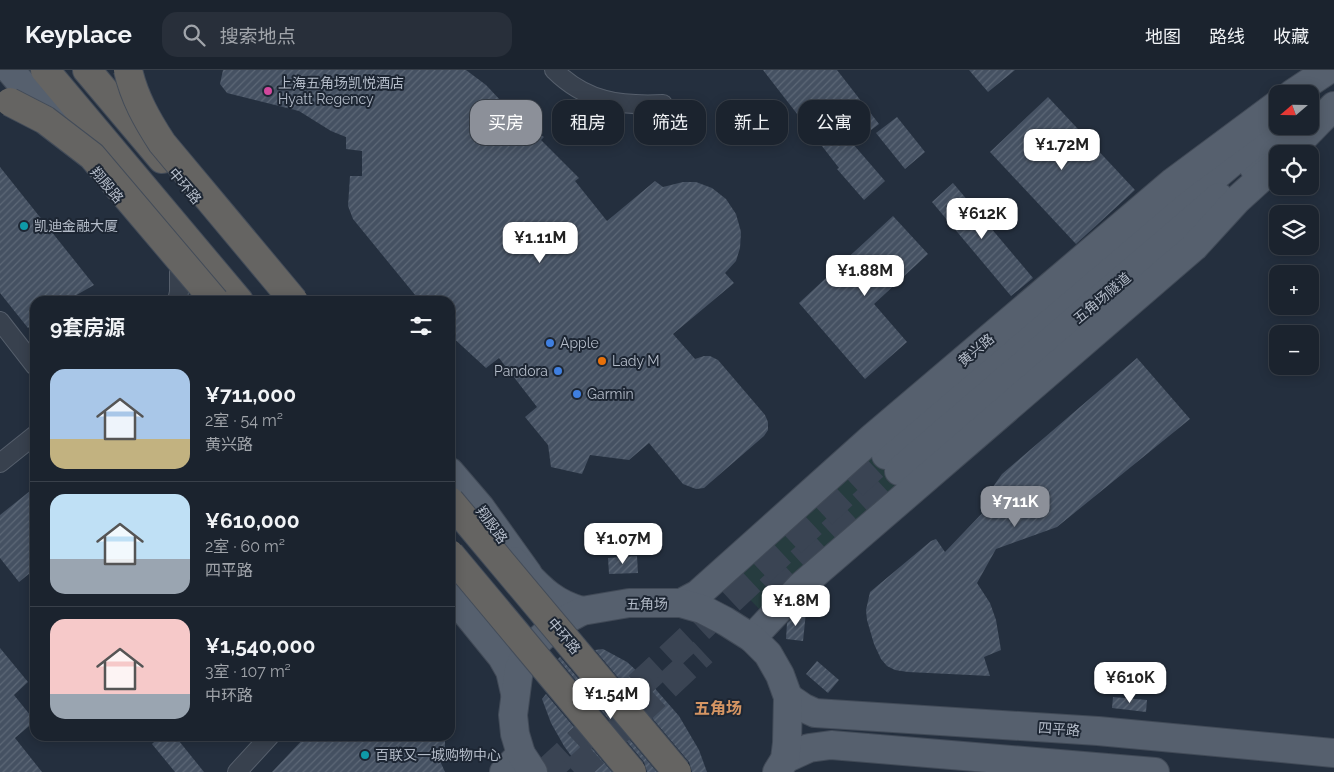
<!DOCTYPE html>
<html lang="zh">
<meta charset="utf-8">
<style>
:root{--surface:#1b232e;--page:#282f3a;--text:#f1f3f6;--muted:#a0a4aa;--line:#39404a;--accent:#8c9099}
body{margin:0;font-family:Raleway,"Noto Sans SC",sans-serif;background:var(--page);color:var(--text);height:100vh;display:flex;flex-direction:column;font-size:19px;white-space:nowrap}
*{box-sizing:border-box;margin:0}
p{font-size:16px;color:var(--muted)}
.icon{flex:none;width:28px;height:28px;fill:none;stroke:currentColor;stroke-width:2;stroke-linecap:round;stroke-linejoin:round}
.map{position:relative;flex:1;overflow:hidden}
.sheet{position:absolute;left:30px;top:226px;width:425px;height:445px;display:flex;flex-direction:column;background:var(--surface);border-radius:15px;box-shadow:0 2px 12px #0003,0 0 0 1px var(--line)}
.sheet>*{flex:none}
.guide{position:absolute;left:470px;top:30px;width:475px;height:45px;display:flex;gap:10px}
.needle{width:32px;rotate:250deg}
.tools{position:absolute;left:1269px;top:15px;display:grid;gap:10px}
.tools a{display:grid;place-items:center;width:50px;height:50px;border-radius:10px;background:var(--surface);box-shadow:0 2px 12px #0003,0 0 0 1px var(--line);font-size:25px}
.price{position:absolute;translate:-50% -42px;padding:0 11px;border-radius:10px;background:#fff;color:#222;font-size:16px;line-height:32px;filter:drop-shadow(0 1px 2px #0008)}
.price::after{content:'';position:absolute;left:50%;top:30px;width:15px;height:11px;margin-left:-8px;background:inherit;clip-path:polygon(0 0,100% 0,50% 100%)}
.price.current{background:var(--accent);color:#fff}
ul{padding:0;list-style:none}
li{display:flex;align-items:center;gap:15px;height:125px;padding:0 20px}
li+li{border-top:1px solid var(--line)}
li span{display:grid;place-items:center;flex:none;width:140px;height:100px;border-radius:15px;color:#555}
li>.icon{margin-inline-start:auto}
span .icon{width:60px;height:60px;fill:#fffc;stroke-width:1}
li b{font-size:21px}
h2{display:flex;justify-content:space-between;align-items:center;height:60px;padding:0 20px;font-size:21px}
.pill{padding:0 18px;border-radius:15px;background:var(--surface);box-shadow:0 2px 12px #0003,0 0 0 1px var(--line);font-size:18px;line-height:45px}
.pill.current{background:var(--accent);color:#fff}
header{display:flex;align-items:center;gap:30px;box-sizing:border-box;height:70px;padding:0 25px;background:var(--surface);border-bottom:1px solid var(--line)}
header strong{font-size:24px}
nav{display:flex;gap:28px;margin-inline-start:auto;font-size:18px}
.search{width:350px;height:45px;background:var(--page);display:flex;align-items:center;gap:12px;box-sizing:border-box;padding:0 18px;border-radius:15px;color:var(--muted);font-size:19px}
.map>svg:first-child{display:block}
</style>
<header>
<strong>Keyplace</strong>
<div class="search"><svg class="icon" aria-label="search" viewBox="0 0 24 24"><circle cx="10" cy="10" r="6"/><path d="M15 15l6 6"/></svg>搜索地点</div>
<nav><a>地图</a><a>路线</a><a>收藏</a></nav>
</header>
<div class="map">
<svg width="1334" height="702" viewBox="0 0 1334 702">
<defs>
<pattern id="building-hatch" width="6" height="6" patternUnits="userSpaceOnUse" patternTransform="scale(1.25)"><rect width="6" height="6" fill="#455162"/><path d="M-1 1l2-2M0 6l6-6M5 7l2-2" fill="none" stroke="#5d6877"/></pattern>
</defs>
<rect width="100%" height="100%" fill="#242f3e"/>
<path fill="#263c3f" d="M 874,380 L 904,416 L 760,540 L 733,512 C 781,469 830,427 874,380 Z"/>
<g fill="url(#building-hatch)">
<polygon points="223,0 466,0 486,15 517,48 544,67 541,70 579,108 575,111 607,151 655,111 663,117 683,112 696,112 712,118 726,129 736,144 741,162 740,178 736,191 725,203 734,213 673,264 695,289 704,286 710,286 718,290 765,345 768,352 768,360 764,366 704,418 696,419 683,414 649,373 629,390 590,385 582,404 551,397 548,375 525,347 537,337 499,288 486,298 450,265 450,231 420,231 353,149 348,136 350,106 362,106 362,81 346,79 346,67 331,61 299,41 227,23 220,14"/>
<polygon points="763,0 837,0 879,54 853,74 885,111 864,130 837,99 839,98"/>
<polygon points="969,0 1015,0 988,22"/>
<polygon points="1048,27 1135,120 1076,174 990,82"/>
<polygon points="897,47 925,82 905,99 876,63"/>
<polygon points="0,97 94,215 66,231 35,231 35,252 28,258 0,223"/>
<polygon points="953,113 1033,208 1011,226 932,132"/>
<polygon points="893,146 928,184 874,234 907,272 865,309 799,233"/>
<polygon points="1137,288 1190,349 1057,457 996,479 977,513 990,533 996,550 1001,580 984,587 990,606 908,602 895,600 887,596 881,589 874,574 867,550 866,540 870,522 931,471 936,469 945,482 989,436 990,421 1002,404"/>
<polygon points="35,417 35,499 19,512 0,488 0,445"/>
<polygon points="637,486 638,503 609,504 608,488"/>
<polygon points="799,541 806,542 803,571 786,569 787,553"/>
<polygon points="0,578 28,612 14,625 35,651 15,668 42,702 0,702"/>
<polygon points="603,579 627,592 651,614 679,646 699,680 707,702 692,702 689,692 595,580"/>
<polygon points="560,587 657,702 647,702 644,692 558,589"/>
<polygon points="817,591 839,610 828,623 806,604"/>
<polygon points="546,624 612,702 583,702 564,676 551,653 542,629"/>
<polygon points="1113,627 1147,630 1146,642 1112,638"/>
<polygon points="161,666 175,666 204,702 175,702 152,674"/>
<polygon points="306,666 445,666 445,679 440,691 445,702 272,702"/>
</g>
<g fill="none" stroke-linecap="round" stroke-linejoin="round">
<g stroke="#3a4453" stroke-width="28" stroke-dasharray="28 14" stroke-linecap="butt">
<polyline points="769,520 899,401"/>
<polyline points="546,702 886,385"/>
<polyline points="574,702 703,582"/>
</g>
<defs>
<g id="minor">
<path d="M 554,0 C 586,32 620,36 663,34"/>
<polyline points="177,231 179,222 179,202"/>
<polyline points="0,251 35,296"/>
<polyline points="0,393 35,365"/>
<polyline points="237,702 270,666"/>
</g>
<g id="primary">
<polyline points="10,0 59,58"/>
<polyline points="1292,24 1328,0"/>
<polyline points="1295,76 1334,36"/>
<polyline points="1254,98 1305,56"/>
<polyline points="886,385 1263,66"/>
<polyline points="899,401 1219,127"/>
<polyline points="450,402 480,437 528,504"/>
<path d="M 514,491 C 537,514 549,532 582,541"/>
<polyline points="450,523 502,587 510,601 515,623"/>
<polyline points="681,533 698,524 872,368 1173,112 1278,34"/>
<polyline points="752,568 801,516 1194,177 1237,130 1278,93"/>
<polyline points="788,627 804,638 815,643 1098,661 1334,683"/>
<polyline points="785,689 809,678 831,675 1155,702"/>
<polyline points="504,702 521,684"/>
<polyline points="533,702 521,684 515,664 513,645 519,599 525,585 539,570 554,556 582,541 629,533 681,533 702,539 725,551 752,568 768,584 780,605 788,627 787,673 785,689 777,702"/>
</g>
<g id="trunk">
<polyline points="45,0 239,231"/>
<polyline points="87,0 162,89"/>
</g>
</defs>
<use href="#minor" stroke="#565f6c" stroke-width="20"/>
<use href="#primary" stroke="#414a57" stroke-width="30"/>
<use href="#trunk" stroke="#434c59" stroke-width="30"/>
<use href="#minor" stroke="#38414e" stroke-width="18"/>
<use href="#primary" stroke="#56606e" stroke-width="28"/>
<use href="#trunk" stroke="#656462" stroke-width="28"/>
<defs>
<g id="trunk-bridge">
<path d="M 128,0 C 134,27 147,50 162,73 L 294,231"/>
<polyline points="10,32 45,50 92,86 215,231"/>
<polyline points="450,431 677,702"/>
<polyline points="450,484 632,702"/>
</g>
</defs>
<use href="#trunk-bridge" stroke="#434c59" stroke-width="30" stroke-linecap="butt"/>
<use href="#trunk-bridge" stroke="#656462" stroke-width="28"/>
</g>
<circle fill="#d1479c" stroke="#1d2633" stroke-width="2" cx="268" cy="21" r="5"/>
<g fill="#0f9aa8" stroke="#1d2633" stroke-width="2">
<circle cx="24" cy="156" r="5"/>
<circle cx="365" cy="685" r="5"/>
</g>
<g fill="#3f7fe0" stroke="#1d2633" stroke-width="2">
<circle cx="550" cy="273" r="5"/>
<circle cx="558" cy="301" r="5"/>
<circle cx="577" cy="324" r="5"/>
</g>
<circle fill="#e8710a" stroke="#1d2633" stroke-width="2" cx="602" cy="291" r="5"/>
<g text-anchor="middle" stroke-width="4" stroke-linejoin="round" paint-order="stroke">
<g font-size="14" fill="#b4bcc9" stroke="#1d2633" text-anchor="start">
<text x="278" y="18">上海五角场凯悦酒店<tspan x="278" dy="16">Hyatt Regency</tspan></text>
<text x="34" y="161">凯迪金融大厦</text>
<text x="560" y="278">Apple</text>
<text x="612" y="296">Lady M</text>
<text x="548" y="306" text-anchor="end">Pandora</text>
<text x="587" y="329">Garmin</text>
<text x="375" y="690">百联又一城购物中心</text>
</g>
<g font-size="14" fill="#b4bcc9" stroke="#1d2633">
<text transform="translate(107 115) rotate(50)" y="5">翔殷路</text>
<text transform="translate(185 116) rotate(50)" y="5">中环路</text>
<text transform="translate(1102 228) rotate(-40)" y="5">五角场隧道</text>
<text transform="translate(976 280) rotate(-40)" y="5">黄兴路</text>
<text transform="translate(492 455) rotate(54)" y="5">翔殷路</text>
<text transform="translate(647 534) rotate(-1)" y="5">五角场</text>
<text transform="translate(564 566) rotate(50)" y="5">中环路</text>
<text transform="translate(1059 659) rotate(4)" y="5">四平路</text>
</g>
<g font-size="16" font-weight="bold" fill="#d59563" stroke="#1d2633">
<text x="718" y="644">五角场</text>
</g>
</g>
</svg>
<div class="tools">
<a><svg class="needle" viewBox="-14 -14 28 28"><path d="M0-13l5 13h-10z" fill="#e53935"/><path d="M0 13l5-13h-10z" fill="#a0a4aa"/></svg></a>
<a><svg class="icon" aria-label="locate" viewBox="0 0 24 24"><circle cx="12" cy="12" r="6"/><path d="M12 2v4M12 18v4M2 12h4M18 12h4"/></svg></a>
<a><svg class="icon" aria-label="layers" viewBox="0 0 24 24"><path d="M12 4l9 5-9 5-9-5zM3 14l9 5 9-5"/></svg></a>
<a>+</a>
<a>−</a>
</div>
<b class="price" style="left:1062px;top:101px">¥1.72M</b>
<b class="price" style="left:982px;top:170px">¥612K</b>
<b class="price" style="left:540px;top:194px">¥1.11M</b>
<b class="price" style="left:865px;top:227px">¥1.88M</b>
<b class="price current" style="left:1015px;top:458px">¥711K</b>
<b class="price" style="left:623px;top:495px">¥1.07M</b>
<b class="price" style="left:796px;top:557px">¥1.8M</b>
<b class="price" style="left:1130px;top:634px">¥610K</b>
<b class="price" style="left:611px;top:650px">¥1.54M</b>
<div class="guide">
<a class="pill current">买房</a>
<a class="pill">租房</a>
<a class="pill">筛选</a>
<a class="pill">新上</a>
<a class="pill">公寓</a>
</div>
<section class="sheet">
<h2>9套房源<svg class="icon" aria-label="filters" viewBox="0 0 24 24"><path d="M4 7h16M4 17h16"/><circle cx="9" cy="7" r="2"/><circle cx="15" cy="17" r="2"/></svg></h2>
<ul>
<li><span style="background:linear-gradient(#a9c7e8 70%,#c2b280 0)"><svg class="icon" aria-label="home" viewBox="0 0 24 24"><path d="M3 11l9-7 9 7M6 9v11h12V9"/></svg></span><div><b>¥711,000</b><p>2室 · 54 m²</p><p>黄兴路</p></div></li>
<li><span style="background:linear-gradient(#bfe0f5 65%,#9aa5b1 0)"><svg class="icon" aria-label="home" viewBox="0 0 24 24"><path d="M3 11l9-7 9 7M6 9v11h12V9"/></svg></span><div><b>¥610,000</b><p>2室 · 60 m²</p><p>四平路</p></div></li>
<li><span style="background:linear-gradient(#f6c9c9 75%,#9aa5b1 0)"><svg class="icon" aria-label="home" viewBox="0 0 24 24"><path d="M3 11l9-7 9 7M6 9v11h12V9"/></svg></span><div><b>¥1,540,000</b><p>3室 · 107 m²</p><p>中环路</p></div></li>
</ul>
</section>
</div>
